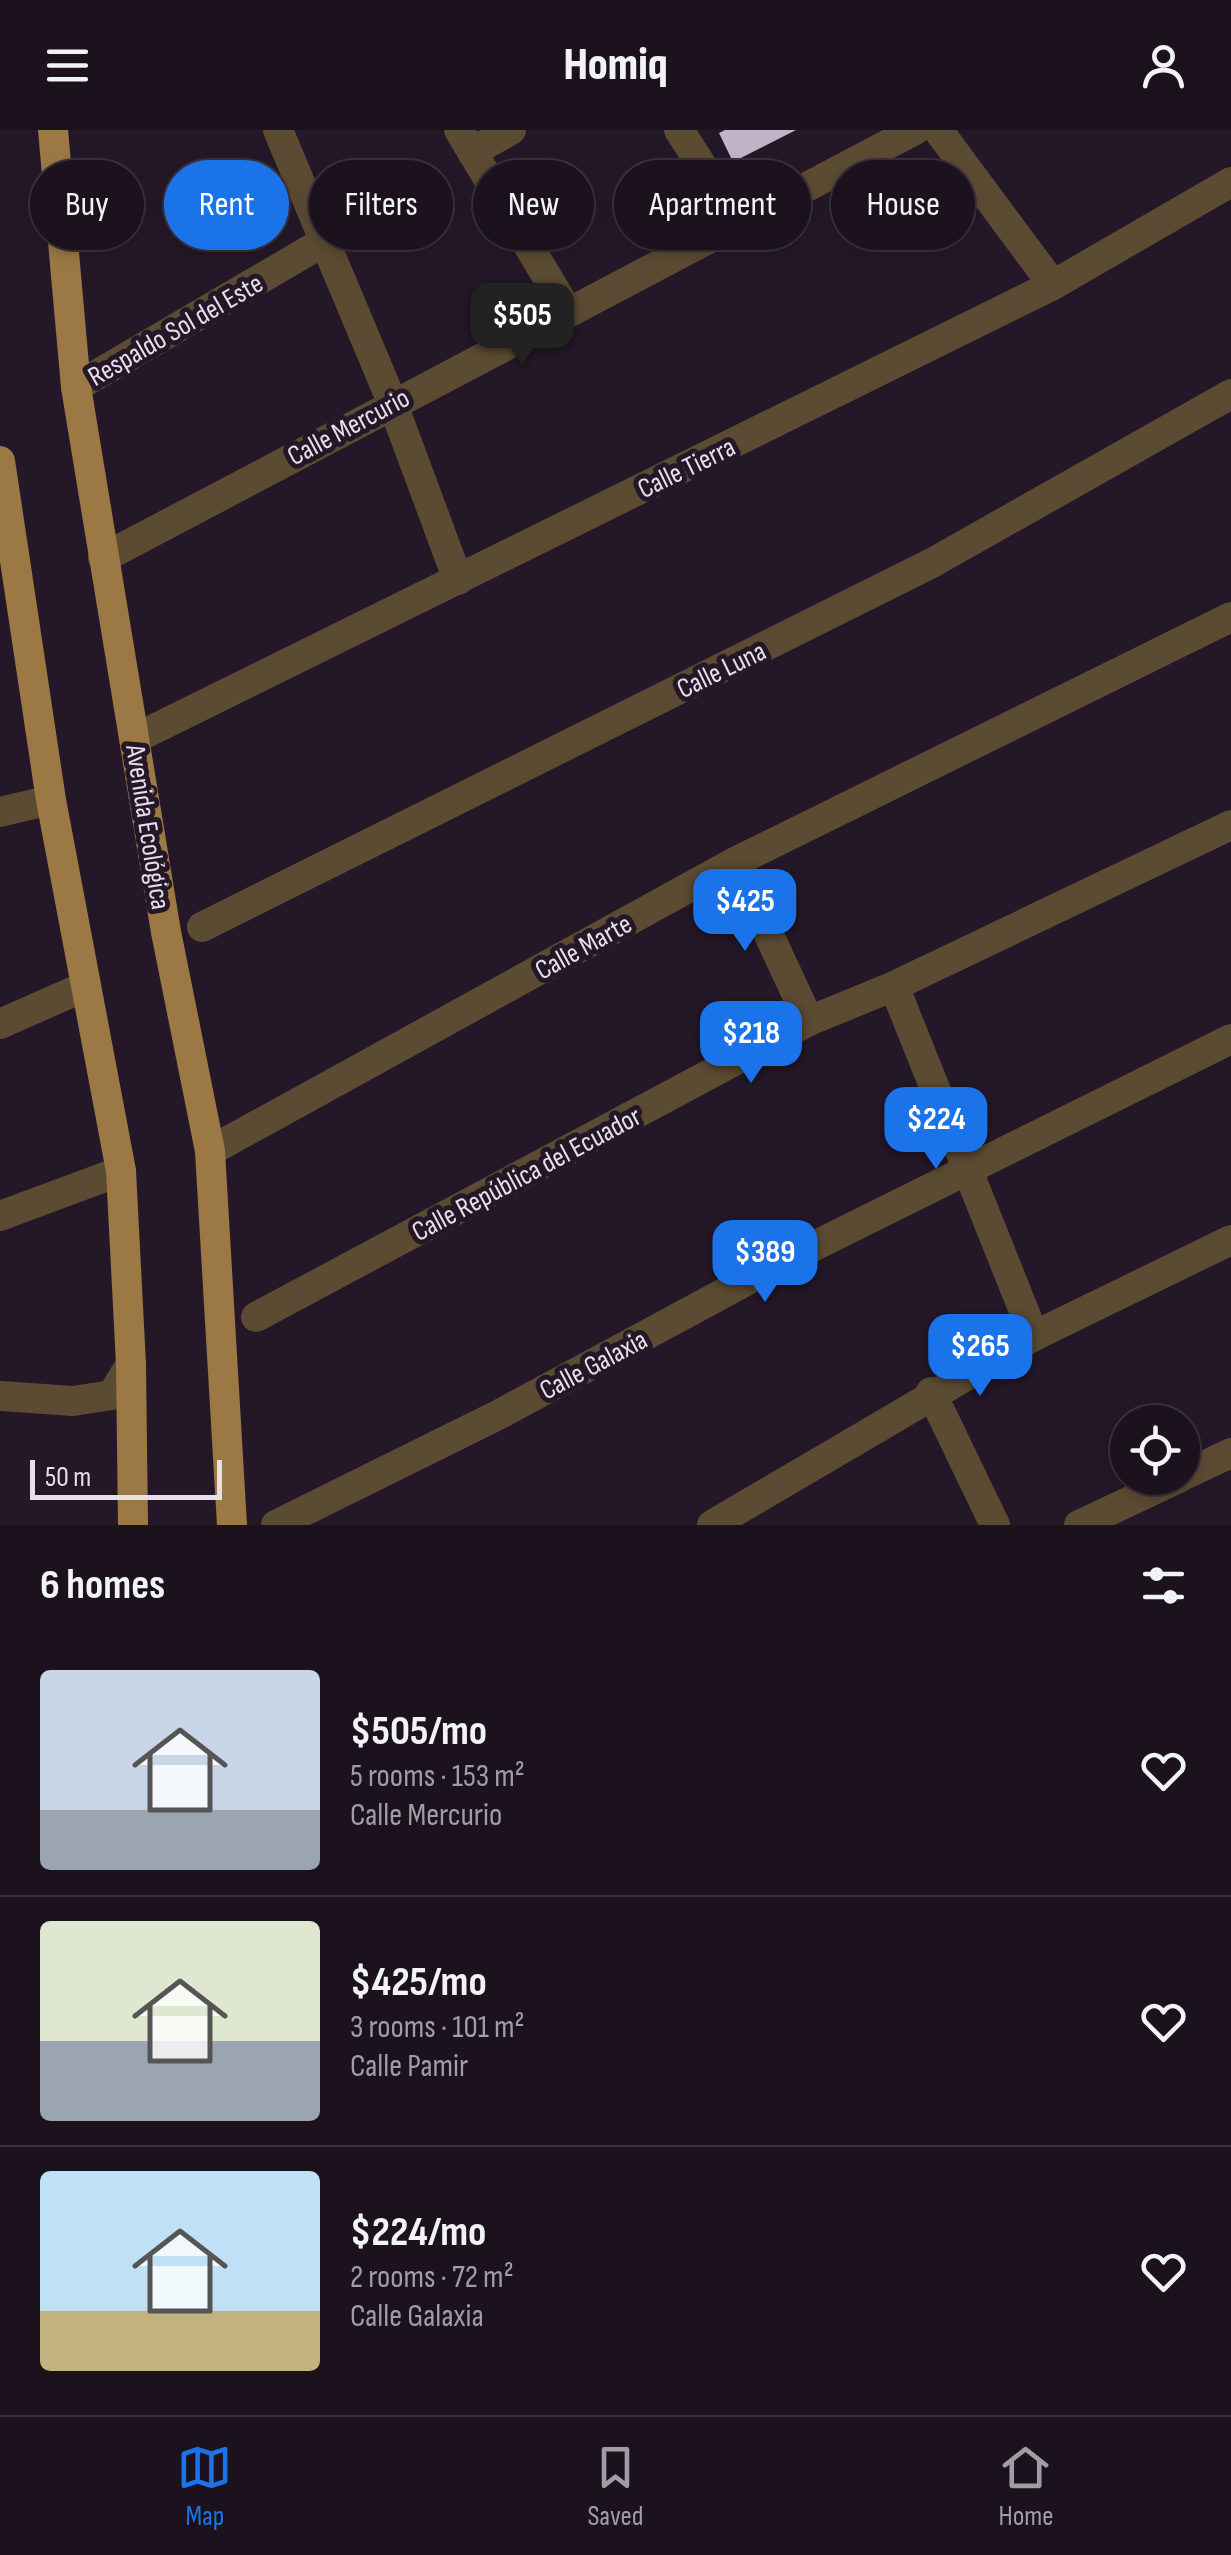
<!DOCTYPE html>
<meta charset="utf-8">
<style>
:root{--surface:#1b121e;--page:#241b27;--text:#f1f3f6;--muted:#a09ea4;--line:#39323c;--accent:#1a73e8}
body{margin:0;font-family:"Sofia Sans Condensed",sans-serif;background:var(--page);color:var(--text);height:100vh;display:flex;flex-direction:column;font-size:38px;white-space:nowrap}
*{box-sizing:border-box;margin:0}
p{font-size:32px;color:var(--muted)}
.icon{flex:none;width:55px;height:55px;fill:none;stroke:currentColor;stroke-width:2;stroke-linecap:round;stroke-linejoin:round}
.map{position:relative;height:1395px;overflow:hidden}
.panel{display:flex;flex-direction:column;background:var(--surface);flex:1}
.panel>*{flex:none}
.guide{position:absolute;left:30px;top:30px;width:1172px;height:90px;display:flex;gap:20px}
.buttons{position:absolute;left:1110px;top:1275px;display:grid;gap:20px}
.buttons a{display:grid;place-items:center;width:90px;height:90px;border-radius:50%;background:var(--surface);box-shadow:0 5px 15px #0003,0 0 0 2px var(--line);font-size:50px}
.scale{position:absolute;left:30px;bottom:25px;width:192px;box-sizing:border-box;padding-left:10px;border:5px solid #e7dfea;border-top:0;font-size:28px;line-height:35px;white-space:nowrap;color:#e7dfea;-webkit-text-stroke:8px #241828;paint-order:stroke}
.price{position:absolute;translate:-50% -85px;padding:0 22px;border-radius:20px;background:var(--accent);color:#fff;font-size:32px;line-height:65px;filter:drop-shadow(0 2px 5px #0008)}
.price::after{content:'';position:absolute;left:50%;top:60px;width:30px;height:22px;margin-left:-15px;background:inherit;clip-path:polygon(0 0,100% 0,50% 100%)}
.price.active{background:#222;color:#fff}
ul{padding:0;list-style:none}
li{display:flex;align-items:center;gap:30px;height:250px;padding:0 40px}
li+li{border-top:2px solid var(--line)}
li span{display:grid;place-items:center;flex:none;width:280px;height:200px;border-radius:10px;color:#555}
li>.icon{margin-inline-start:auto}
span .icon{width:120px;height:120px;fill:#fffc;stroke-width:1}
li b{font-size:42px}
h2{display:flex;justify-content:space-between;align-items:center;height:120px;padding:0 40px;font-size:42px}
.pill{padding:0 35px;border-radius:45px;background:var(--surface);box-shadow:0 5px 15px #0003,0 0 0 2px var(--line);font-size:35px;line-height:90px}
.pill.active{background:var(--accent);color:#fff}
header{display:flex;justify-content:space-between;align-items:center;height:130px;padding:0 40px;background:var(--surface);font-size:45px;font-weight:800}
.dock{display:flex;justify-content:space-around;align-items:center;height:140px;border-top:2px solid var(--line);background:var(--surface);font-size:28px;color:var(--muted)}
.dock a{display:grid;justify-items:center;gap:5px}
.dock .active{color:var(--accent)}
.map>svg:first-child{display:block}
</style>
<header><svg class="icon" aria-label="menu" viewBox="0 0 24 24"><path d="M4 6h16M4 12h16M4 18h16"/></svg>Homiq<svg class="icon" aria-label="person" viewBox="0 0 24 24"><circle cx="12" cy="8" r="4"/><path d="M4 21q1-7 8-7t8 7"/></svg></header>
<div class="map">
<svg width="1231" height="1395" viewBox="0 0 1231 1395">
<rect width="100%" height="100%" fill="#241828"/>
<polygon fill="#c3b3c9" points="725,0 796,0 733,32 719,3"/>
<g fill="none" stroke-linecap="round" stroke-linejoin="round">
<g stroke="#5c4b33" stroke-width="30">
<polyline points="278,0 392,272 458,450"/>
<polyline points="459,0 567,180"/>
<polyline points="679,0 740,95"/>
<polyline points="938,0 1053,155"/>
<polyline points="472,22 511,0"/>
<polyline points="76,257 325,111"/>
<polyline points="103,428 915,0"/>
<polyline points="134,609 1053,155 1231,52"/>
<polyline points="0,682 51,670"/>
<polyline points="735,732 809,891"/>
<polyline points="202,797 932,433 1231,264"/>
<polyline points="894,856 1034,1206"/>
<polyline points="0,894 86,856"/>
<polyline points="210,1021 735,732 1231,487"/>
<polyline points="0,1086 121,1041"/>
<polyline points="256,1187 809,891 894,856 1231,695"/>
<polyline points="931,1262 995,1395"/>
<polyline points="0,1266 73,1271 112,1265 131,1234"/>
<polyline points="1182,1346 1231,1323"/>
<polyline points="276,1395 498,1285 772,1137 1231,909"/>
<polyline points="712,1395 1034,1206 1231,1110"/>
<polyline points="1079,1395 1179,1348"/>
</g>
<g stroke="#9c7845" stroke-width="30">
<polyline points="53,0 76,257 166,802 210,1021 232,1395"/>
<polyline points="0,331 51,670 121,1041 131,1234 133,1395"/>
</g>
</g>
<g text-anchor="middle" stroke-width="10" stroke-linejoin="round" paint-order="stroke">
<g font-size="28" fill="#e7dfea" stroke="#241828">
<text transform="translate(175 199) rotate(-30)" y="10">Respaldo Sol del Este</text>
<text transform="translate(348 296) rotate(-28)" y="10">Calle Mercurio</text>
<text transform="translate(686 337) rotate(-26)" y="10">Calle Tierra</text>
<text transform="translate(721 539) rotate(-26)" y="10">Calle Luna</text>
<text transform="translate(149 697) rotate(81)" y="10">Avenida Ecológica</text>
<text transform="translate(583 816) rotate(-29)" y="10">Calle Marte</text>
<text transform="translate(526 1043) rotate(-28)" y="10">Calle República del Ecuador</text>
<text transform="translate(593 1234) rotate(-28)" y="10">Calle Galaxia</text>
</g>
</g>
</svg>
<div class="buttons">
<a><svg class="icon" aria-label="locate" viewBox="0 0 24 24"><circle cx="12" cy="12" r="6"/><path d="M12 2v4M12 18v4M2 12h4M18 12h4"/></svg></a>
</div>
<div class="scale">50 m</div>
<b class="price active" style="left:522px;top:238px">$505</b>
<b class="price" style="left:745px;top:824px">$425</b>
<b class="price" style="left:751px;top:956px">$218</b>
<b class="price" style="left:936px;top:1042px">$224</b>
<b class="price" style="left:765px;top:1175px">$389</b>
<b class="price" style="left:980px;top:1269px">$265</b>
<div class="guide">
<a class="pill">Buy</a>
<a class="pill active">Rent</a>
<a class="pill">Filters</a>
<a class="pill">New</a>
<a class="pill">Apartment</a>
<a class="pill">House</a>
</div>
</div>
<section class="panel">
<h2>6 homes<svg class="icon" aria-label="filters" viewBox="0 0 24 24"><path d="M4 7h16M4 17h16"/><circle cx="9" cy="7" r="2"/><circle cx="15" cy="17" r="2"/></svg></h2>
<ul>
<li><span style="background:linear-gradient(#c9d6e8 70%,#9aa5b1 0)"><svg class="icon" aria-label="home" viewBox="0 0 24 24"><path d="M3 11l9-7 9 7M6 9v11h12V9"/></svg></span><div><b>$505/mo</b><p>5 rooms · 153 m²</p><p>Calle Mercurio</p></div><svg class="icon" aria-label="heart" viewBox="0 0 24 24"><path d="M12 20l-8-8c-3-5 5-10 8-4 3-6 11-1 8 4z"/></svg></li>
<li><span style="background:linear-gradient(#dfe7d0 60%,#9aa5b1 0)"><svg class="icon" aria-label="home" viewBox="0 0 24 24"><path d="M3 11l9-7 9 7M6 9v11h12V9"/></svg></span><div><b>$425/mo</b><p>3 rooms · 101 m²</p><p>Calle Pamir</p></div><svg class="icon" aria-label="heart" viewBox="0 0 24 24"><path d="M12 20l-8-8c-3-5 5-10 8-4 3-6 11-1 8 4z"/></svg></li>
<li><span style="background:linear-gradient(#bfe0f5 70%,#c2b280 0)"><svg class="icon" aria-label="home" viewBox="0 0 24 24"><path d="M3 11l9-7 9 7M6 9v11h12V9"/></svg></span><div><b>$224/mo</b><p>2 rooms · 72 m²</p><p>Calle Galaxia</p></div><svg class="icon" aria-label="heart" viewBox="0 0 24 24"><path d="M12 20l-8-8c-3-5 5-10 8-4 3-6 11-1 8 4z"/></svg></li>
</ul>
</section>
<nav class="dock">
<a class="active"><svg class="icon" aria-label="map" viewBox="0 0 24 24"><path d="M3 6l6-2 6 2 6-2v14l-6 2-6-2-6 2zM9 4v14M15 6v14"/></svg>Map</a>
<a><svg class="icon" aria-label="saved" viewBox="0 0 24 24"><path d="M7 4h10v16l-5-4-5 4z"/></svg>Saved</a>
<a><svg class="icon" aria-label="home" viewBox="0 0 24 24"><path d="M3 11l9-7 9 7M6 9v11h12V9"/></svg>Home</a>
</nav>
